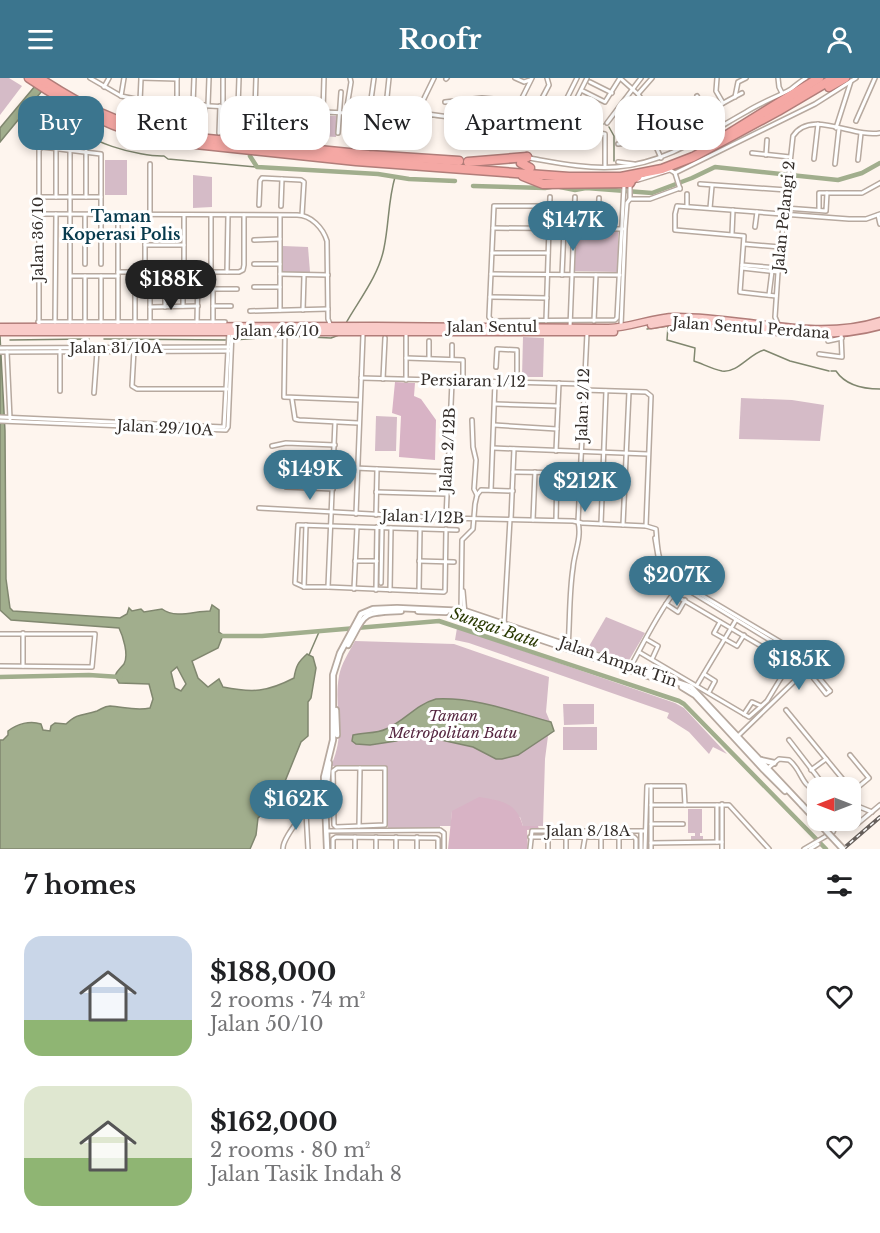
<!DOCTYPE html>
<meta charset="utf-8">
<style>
:root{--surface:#fff;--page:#f2f2f2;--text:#202124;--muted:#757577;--accent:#3b758e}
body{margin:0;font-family:"Libre Baskerville",serif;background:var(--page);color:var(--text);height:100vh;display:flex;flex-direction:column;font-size:22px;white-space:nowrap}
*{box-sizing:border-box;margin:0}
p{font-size:20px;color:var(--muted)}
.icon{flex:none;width:33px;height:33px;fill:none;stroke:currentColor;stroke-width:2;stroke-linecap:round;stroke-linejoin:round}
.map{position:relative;height:771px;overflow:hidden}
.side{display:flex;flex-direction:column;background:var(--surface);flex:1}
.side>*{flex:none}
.banner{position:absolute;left:18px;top:18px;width:844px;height:54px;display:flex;gap:12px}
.needle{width:39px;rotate:270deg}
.controls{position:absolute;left:807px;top:699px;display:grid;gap:12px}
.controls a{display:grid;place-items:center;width:54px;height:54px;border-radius:12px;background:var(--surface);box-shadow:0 3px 9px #0003;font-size:30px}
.price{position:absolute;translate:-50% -51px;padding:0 14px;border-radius:21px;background:var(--accent);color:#fff;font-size:20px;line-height:39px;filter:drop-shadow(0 2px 3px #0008)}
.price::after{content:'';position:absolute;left:50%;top:36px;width:18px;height:14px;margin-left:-9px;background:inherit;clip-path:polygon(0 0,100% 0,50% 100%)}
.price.selected{background:#222;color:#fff}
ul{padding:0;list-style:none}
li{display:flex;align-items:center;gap:18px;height:150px;padding:0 24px}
li span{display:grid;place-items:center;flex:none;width:168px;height:120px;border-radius:18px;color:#555}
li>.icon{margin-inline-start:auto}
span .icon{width:72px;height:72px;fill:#fffc;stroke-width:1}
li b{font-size:26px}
h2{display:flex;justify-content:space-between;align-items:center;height:72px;padding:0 24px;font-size:26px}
.tag{padding:0 21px;border-radius:18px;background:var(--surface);box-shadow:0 3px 9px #0003;font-size:21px;line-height:54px}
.tag.selected{background:var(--accent);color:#fff}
header{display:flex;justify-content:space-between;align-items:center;height:78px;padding:0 24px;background:var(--accent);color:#fff;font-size:27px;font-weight:800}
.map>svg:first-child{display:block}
</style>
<header><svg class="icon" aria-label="menu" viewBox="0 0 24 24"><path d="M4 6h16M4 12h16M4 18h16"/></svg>Roofr<svg class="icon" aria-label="person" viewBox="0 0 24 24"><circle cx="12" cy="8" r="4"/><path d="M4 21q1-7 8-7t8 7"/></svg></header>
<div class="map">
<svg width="880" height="771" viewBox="0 0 880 771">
<rect width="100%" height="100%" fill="#fef5ee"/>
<g fill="#d5bbc7">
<polygon points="0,0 9,0 22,8 0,37"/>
<polygon points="697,23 702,32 691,40 685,31"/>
<polygon points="320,38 338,38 336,59 319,58"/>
<rect x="105" y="82" width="22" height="35"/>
<polygon points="193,97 212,99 212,129 193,130"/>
<polygon points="576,153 618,153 618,194 574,193"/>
<polygon points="283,168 308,169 310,194 283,194"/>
<polygon points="523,259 544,260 543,299 522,299"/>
<polygon points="741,320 792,322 824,327 820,363 739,361"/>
<polygon points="376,338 397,339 396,373 375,373"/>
<polygon points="606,539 645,555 628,584 588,570"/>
<polygon points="457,550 675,625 684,630 727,676 713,669 709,676 689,654 667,640 669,635 469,565 455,562"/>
<path d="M 355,563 L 454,566 L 549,599 L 546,634 L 554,653 L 548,658 L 545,681 L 543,748 L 523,748 L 520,739 L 452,733 L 451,748 L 440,748 L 440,751 L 388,751 L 387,688 L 331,688 C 347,652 333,632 339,598 C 341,586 349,574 355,563 Z"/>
<polygon points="563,626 594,626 594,646 564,647"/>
<rect x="563" y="649" width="34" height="23"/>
<polygon points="688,731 702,731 702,755 700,755 700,758 703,758 703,763 691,763 691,758 695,758 695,755 688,755"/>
</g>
<g fill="#d8b3c5">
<polygon points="395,304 415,305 414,318 421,321 436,342 435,382 399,379 401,338 392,335"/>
<path d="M 479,719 C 502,723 516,724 523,748 L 538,748 L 539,751 L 527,752 L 528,771 L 448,771 L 452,733 Z"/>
</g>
<g fill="#a1ae8d" stroke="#80876f" stroke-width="1.5" fill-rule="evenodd">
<polygon points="35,8 42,13 0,64 0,50"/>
<path d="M 0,258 L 5,353 L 6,501 L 10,530 L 13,533 L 120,540 L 127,536 L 129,530 L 132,533 L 141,531 L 144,534 L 162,531 C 176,541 194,533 210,533 L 212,527 L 219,532 L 219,554 L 223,557 L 218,570 L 192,583 L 198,600 L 208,609 L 219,601 L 223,609 C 253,615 267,614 294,600 C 296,588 298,584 307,576 L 313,579 L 316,590 L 311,620 L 308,624 L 308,658 L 301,664 L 279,718 L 272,727 L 258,740 L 256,757 L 250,771 L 0,771 L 0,662 L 3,662 L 8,657 L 8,653 C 17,646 30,642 41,646 L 43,652 L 50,653 L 51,648 L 55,645 L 66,646 C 79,634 83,638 97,633 C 102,631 104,628 110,628 C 124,629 136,633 150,630 L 153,621 L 149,606 L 119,605 L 115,598 C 117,592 120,591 124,586 C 129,577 123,558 119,550 L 11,542 L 0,532 ZM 177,589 L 186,606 L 181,613 L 175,610 L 171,594 Z"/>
<path d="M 436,621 C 475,619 514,634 551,644 L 554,653 L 518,677 L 502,681 L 496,681 L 473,669 L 423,658 L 412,657 L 396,663 L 370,667 L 356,666 L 352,663 L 353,657 C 364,654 376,656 386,651 C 406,642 415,627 436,621 Z"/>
</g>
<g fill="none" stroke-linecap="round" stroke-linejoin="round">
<g stroke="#80876f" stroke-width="1.5">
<polyline points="408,38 449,40"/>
<polyline points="457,41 603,46"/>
<polyline points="609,49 614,58 614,83"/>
<path d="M 48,51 L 54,49 L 56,44 L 61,40 L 72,40 C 79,64 141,79 164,78 L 168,81 L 257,89"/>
<path d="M 346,245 C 359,222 379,197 384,170 C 389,146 388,123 395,99"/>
<path d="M 647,251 L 668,248 L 667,262 L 695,270 L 694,283 C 703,286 712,291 722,293 C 738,295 749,276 764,272 L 790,283 L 829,293"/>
<polyline points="289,258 331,260 339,257"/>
<polyline points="104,261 229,262"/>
<polyline points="10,262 89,261"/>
<polyline points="234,262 281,258"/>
<path d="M 831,293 L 836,293 C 846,308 863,311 880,311"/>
<polyline points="309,577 319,554"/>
</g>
<g stroke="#a1ae8d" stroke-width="4.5">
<polyline points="250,78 257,89 378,96 409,101 455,103"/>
<polyline points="473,108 545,110 551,109"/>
<polyline points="560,109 575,112 586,110 652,115 692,100 715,89 838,102 862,95 880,85"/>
<polyline points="219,558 262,558 439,543 679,623 684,626 826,771"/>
<polyline points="0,599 89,597 120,599"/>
</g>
<defs>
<g id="minor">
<polyline points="90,0 121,18 155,25 323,34 395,37 413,34 449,39 512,42 514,42 517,30 532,0"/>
<polyline points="141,0 177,1"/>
<polyline points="515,0 524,4 530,2"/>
<polyline points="587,0 569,36 568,50 605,56 605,89"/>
<polyline points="620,0 638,16 644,25 635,35 649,62"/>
<polyline points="717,0 716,13 723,25"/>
<polyline points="778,0 779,9 782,15"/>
<polyline points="446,1 447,0"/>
<polyline points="590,4 612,15"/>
<polyline points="104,9 109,0"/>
<polyline points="583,13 605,24 620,0"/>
<polyline points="638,16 652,0"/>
<polyline points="121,18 124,0"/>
<polyline points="697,18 706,35"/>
<polyline points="735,19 738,4 746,0"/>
<polyline points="140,23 141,1"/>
<polyline points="445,24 482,20 505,22 522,21"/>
<polyline points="177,26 177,0"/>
<polyline points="193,27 194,0"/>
<polyline points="208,27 209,0"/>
<polyline points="223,28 223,0"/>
<polyline points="538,28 549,7 547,0"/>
<polyline points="238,29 239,0"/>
<polyline points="255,31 256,0"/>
<polyline points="561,32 577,0"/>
<polyline points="323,34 324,0"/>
<polyline points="683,34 688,45"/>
<polyline points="346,35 351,4 350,0"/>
<polyline points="417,35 434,0"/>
<polyline points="369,36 374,0"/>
<polyline points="549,40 568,41"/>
<polyline points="856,43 875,0"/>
<polyline points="607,45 641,0"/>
<polyline points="836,50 851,3"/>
<polyline points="189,53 190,27"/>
<polyline points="317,53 318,34"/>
<polyline points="174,54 174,25"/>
<polyline points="204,55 205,27"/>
<polyline points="219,55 220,28"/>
<polyline points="338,55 341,14"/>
<polyline points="361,56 362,35"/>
<polyline points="233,57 234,29"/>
<polyline points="383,57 389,0"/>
<polyline points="250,58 251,30"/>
<polyline points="272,58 273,32"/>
<polyline points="294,60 294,33"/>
<polyline points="653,62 661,80"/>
<path d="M 618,66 C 667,64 700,36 742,15"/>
<polyline points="86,73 86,119"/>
<polyline points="752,75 790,79"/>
<polyline points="766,77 767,62"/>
<path d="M 529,80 C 558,85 586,91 616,89 C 664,86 705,57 746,34 C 760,25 777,19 791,11 C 796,7 801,3 806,0"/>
<polyline points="814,81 818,46"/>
<polyline points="858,82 861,55"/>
<polyline points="618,84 634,86"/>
<polyline points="150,86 150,136"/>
<polyline points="835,86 839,50"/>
<polyline points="675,95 680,111"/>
<polyline points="638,102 670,92 675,95 815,26 856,0"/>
<polyline points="700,106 787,112"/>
<polyline points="38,119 101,119"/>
<polyline points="56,119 56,70"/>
<polyline points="630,121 650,121 680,110"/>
<polyline points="259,127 260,103 262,100 301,102 304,104 302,137"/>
<polyline points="281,128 282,101"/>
<polyline points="550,128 494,128 489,239 492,243 615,242 617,240 624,108"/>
<polyline points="687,128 687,116"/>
<polyline points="710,130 712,108"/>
<polyline points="785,130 826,133 827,115"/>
<polyline points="819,132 819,115 862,115 880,105"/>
<path d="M 38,136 L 297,137 C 311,137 323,150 327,163 L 328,241 L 330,246"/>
<polyline points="118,136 118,246"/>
<polyline points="145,136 145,194"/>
<polyline points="85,137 85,186"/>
<polyline points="184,137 184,194"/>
<polyline points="878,137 880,146"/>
<polyline points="755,149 757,134"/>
<polyline points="493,150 623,151"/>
<polyline points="598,151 599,120"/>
<polyline points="732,156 733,132"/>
<polyline points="254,162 280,161"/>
<polyline points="744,166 780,169"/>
<polyline points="145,167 184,167"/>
<polyline points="492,175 548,175"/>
<polyline points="254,186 280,186"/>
<polyline points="742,187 778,190"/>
<polyline points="742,190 778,194"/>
<polyline points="118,194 239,194 243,192 244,187 244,137"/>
<polyline points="165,194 165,229"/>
<polyline points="183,194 183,228"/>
<polyline points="211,194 211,138"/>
<polyline points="227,194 228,137"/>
<polyline points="135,195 135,244"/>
<polyline points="150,195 150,244"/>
<polyline points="213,195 213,244"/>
<polyline points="280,196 328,197"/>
<polyline points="491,196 620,197"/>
<polyline points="562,197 564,151"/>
<polyline points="71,198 118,198"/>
<polyline points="85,198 85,244"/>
<polyline points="101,198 101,244"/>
<polyline points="254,209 280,209"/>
<polyline points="213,211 237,211"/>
<polyline points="769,217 772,193"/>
<polyline points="776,218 740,214 744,158 675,152 675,136 677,128 849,141 866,141 880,136"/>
<polyline points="490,219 547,220"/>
<polyline points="213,228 231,228"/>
<polyline points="150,229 198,228"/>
<polyline points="280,232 280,138"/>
<polyline points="303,232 304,198"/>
<polyline points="250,233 328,231"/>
<polyline points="546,243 550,119"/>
<polyline points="594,243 596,197"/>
<polyline points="38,244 225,244"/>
<polyline points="55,244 56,136"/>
<polyline points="70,244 70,72"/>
<polyline points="197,244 198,195"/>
<path d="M 778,246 L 775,239 L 778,194 L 793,58 C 811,31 853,60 880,55"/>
<polyline points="621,248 625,151 627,125 630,121 630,106"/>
<polyline points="570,249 575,119"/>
<polyline points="39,250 39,72 42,69 101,76 101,186"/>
<polyline points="285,253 284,319 360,322"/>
<polyline points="429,263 429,280"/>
<polyline points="828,263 842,260"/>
<polyline points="0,270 229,269"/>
<polyline points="134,272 132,308 137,311 227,311"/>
<polyline points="0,274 229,273"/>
<polyline points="7,274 10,341"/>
<polyline points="819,276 842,279 841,256"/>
<polyline points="406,280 463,282 463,304"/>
<polyline points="452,281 452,267"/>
<polyline points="496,289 497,271 517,272 517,304"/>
<polyline points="361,300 584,306"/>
<polyline points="383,301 385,260"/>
<polyline points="406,302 406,255"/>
<polyline points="584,312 646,314 651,318 646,448"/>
<polyline points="60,313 60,272"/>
<polyline points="94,315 97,273"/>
<polyline points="292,321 295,341 299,342 358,345"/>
<polyline points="495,326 558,328"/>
<polyline points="0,339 224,349 229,254"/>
<polyline points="472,342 473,369 476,382 474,411 477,417"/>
<polyline points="0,343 226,352 228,349 232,254"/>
<polyline points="335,344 328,509 444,514 445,513 446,451"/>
<polyline points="494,347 557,351"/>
<polyline points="272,368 286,365 335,367"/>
<polyline points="493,370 648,376"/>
<polyline points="556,373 559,305"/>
<polyline points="285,387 447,394"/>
<polyline points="513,394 580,395"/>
<polyline points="286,409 333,411"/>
<polyline points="491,412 495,304"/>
<polyline points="376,414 446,416"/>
<path d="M 259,430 L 446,440 L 573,443 L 582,445 L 646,448 L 656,451 C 657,466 658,486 668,497 L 799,575 L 830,613"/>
<polyline points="356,436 363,257"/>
<polyline points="376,437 377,391"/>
<polyline points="446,440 452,304"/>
<polyline points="511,441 514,371"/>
<polyline points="533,442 535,394"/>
<polyline points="556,442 557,395"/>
<polyline points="601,446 606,313"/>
<polyline points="623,447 629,314"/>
<polyline points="655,460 660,490 665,498 796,578 826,616 830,613"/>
<polyline points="355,483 377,483"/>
<polyline points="419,483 454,484"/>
<polyline points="381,505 382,450"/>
<polyline points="304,509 306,447"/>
<polyline points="328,509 304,509 295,505 298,447 457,452"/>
<polyline points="354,511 357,449"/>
<polyline points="376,512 377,449"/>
<polyline points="390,512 391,450"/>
<polyline points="419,513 420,451"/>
<polyline points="463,513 465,536"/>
<polyline points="666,526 678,534 685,522"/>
<polyline points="461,534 462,462 473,451 475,426 477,417 481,412 513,413"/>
<polyline points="720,544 714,555 737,568 744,557"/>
<polyline points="504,547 510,441"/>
<polyline points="23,555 23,588"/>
<polyline points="0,556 95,556 92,589 0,588"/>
<polyline points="646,561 658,568 652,581"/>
<path d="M 568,569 C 570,543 569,516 573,490 C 574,475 582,460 578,444 L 587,255"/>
<polyline points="778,578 772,589 783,596"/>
<path d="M 631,588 C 644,564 657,537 673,516 L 790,585 L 767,623 L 749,639 L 639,574"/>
<polyline points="704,596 715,603 709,614"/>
<polyline points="697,607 736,542"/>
<polyline points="786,632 850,710"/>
<polyline points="744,636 752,624 761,628"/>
<polyline points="738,658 808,590"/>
<polyline points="789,662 826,710"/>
<polyline points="850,677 869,700 857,710 850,710"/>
<polygon points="337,690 385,690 385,747 336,749 334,747 333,693"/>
<path d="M 768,690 L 779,681 L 789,682 C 803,693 800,708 818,713"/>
<polyline points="811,692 826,681"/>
<polyline points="651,708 651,771"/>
<polyline points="850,725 872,734"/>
<polyline points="722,726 722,771"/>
<polyline points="651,727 729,727 769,771"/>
<polyline points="306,734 308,771"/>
<polyline points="651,746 683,746"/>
<polyline points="837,747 856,747 880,727"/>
<polyline points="359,748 360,690"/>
<polyline points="326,753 440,752 444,755 444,771"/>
<polyline points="641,753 641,771"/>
<polyline points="355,759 355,771"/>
<polyline points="376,759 376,771"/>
<polyline points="396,759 396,771"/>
<polyline points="417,759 417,771"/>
<polyline points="530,759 634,759 636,761 636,771"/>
<polyline points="548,759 548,771"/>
<polyline points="566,759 566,771"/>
<polyline points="601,759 601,771"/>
<polyline points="717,764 717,727"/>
<polyline points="651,765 722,764"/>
<path d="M 283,771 C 282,762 298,743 304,734 L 306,734"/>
<polyline points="333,771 333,761 336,759 436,760 438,761 438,771"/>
<polyline points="530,771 532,753 645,753"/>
<polyline points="583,771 586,753"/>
<polyline points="619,771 619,759"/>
<polyline points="645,771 647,708 684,708 685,727"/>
<polyline points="804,771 833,754 838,742"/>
<polyline points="810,771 818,766"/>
</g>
<g id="tertiary">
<polyline points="418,533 446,534"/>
<polyline points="474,539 660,602"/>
<path d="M 348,567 C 367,533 361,535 401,533"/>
<polyline points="682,609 695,617 764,692 785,713"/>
<polyline points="336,632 337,657"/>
<polyline points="761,682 774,685"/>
<polyline points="327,706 329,685"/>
<polyline points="327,771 324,699 333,662 333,597 340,575 361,536 373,531 397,530 465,533 691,609 802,727"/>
</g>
<g id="primary">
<path d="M 651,247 L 668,244 L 684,244 C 748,248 817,266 880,248"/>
<path d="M 0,249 L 376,248 L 608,250 C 631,250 652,239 675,239 C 742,238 814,264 880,243"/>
<polyline points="0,254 614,254"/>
</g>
<g id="motorway">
<path d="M 29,0 C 72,29 115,53 167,63 L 356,83 L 569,99 L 621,99 L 662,91 L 693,79 L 778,33 L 834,0"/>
<path d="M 39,0 C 80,27 120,48 168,57 L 369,77 L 459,83"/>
<polyline points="829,9 845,0"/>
<polyline points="727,57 819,0"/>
<polyline points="527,79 522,82 521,85 530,90"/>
<polyline points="468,84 527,79"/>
<polyline points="523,98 543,106 630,105 632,101 637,99"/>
</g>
</defs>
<use href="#minor" stroke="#b7a99f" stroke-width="6"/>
<use href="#tertiary" stroke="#b7a99f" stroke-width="8"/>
<use href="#primary" stroke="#b17d79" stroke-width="9"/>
<use href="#motorway" stroke="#b17d79" stroke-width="11"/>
<use href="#minor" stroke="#fff" stroke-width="3"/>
<use href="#tertiary" stroke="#fff" stroke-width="4.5"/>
<use href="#primary" stroke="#f9cbc8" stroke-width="6"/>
<use href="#motorway" stroke="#f5a8a4" stroke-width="8"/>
<defs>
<polyline id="rail" points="843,771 880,739"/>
</defs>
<use href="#rail" stroke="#67605c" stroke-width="4"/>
<use href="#rail" stroke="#fff" stroke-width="1.5" stroke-dasharray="4.5" stroke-linecap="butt"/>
<defs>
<polyline id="tertiary-bridge" points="802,727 843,771"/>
</defs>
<use href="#tertiary-bridge" stroke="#b7a99f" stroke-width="8" stroke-linecap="butt"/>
<use href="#tertiary-bridge" stroke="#fff" stroke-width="4.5"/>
</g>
<g text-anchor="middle" stroke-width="6" stroke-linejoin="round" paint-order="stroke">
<g font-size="15" fill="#332d29" stroke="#fff">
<text transform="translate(784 138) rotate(-84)" y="5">Jalan Pelangi 2</text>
<text transform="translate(38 161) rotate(-90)" y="5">Jalan 36/10</text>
<text x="492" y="254">Jalan Sentul</text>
<text transform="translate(751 250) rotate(4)" y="5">Jalan Sentul Perdana</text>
<text x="277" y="258">Jalan 46/10</text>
<text x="116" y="275">Jalan 31/10A</text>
<text transform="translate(473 303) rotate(1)" y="5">Persiaran 1/12</text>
<text transform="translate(583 327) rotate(-88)" y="5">Jalan 2/12</text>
<text transform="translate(165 350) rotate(3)" y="5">Jalan 29/10A</text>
<text transform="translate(448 372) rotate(-87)" y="5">Jalan 2/12B</text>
<text transform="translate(423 439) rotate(2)" y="5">Jalan 1/12B</text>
<text transform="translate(618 584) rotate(19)" y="5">Jalan Ampat Tin</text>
<text x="588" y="758">Jalan 8/18A</text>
</g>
<g font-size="15" font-style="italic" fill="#562741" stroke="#fff">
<text x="453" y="643">Taman<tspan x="453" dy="17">Metropolitan Batu</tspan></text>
</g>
<g font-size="16" font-weight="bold" fill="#073a4d" stroke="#fff">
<text x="121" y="144">Taman<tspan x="121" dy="18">Koperasi Polis</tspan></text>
</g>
<g font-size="16" font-style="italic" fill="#283801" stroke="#fff">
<text transform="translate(495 549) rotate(19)" y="6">Sungai Batu</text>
</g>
</g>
</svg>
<div class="controls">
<a><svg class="needle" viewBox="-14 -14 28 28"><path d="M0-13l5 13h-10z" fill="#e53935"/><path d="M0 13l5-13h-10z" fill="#757577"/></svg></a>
</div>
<b class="price" style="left:573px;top:174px">$147K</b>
<b class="price selected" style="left:171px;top:233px">$188K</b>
<b class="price" style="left:310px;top:423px">$149K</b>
<b class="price" style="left:585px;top:435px">$212K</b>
<b class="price" style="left:677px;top:529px">$207K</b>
<b class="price" style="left:799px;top:613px">$185K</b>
<b class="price" style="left:296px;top:753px">$162K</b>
<div class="banner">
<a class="tag selected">Buy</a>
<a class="tag">Rent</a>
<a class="tag">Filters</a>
<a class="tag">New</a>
<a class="tag">Apartment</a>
<a class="tag">House</a>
</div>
</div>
<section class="side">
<h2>7 homes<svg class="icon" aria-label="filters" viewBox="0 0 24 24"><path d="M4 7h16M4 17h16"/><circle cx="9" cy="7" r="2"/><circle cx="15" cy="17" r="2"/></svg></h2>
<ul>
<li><span style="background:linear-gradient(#c9d6e8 70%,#8fb573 0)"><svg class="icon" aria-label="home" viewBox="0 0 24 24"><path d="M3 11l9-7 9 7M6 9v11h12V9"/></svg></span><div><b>$188,000</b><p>2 rooms · 74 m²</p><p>Jalan 50/10</p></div><svg class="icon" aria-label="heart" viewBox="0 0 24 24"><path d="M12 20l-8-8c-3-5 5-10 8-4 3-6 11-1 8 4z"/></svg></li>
<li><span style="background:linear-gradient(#dfe7d0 60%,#8fb573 0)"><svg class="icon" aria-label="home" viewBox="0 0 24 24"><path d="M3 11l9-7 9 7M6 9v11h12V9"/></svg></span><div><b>$162,000</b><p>2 rooms · 80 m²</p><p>Jalan Tasik Indah 8</p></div><svg class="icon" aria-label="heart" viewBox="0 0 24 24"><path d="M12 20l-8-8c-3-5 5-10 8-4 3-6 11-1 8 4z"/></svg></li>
</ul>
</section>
